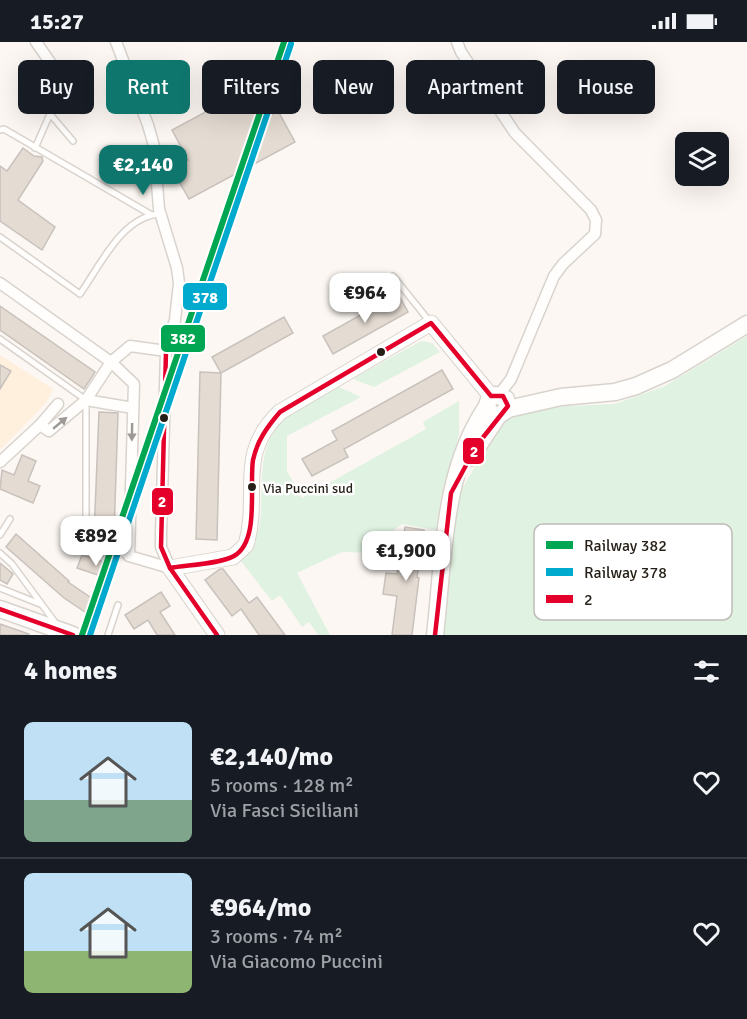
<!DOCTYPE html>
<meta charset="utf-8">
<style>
:root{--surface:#171b24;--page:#242831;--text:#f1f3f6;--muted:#9ea1a6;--line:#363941;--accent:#0f766e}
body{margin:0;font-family:Signika,sans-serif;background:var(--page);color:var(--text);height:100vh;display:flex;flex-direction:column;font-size:22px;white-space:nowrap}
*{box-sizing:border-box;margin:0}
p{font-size:20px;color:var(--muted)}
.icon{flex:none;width:33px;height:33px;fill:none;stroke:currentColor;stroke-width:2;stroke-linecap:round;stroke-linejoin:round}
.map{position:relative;height:593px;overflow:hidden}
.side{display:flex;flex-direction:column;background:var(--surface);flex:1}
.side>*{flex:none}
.banner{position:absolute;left:18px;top:18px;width:711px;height:54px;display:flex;gap:12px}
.tools{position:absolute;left:675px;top:90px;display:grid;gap:12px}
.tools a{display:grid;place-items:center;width:54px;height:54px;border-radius:9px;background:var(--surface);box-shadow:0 6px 24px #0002;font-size:30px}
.price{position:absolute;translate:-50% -51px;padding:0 14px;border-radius:12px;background:#fff;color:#222;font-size:20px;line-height:39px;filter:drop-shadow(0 2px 3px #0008)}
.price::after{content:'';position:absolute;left:50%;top:36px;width:18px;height:14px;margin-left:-9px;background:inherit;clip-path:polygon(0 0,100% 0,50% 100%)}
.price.on{background:var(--accent);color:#fff}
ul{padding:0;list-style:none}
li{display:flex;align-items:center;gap:18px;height:150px;padding:0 24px}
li+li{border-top:2px solid var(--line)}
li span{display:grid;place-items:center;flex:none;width:168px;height:120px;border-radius:9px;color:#555}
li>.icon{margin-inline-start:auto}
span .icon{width:72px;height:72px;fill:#fffc;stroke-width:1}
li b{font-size:26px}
h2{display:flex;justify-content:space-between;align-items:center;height:72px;padding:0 24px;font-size:26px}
.chip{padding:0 21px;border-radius:9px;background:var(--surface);box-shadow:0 6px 24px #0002;font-size:21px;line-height:54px}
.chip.on{background:var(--accent);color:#fff}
.status{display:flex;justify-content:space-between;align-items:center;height:42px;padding:0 30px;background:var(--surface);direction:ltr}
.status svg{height:16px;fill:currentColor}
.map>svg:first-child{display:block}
</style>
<div class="status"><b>15:27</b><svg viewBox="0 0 49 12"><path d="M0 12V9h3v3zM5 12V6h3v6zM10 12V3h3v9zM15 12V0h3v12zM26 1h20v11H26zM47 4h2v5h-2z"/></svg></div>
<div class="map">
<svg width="747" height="593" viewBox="0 0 747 593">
<rect width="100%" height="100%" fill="#fcf7f2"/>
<polygon fill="#fef0dd" points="0,313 53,347 46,361 0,408"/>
<g fill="#e0f2e1">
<polygon points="747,294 747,593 438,593 458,454 501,379 545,365 615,362 665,344"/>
<polygon points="421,299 432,301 440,310 374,345 355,338 354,336"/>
<path d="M 337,344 L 361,355 L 287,394 L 287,429 L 302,456 L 426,387 L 423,380 L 459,359 L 459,393 L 441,455 L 436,488 L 402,482 L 386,494 L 384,511 L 342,510 L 297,531 L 330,593 L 318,593 L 309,580 L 302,585 L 280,553 L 272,559 L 240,518 C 279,487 246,425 277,385 C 292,365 317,356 337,344 Z"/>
</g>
<g fill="#e4dbd2" stroke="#c8c1bc" stroke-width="1.5">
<polygon points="248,47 264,77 278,69 295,100 189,157 172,127 188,118 172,88"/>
<polygon points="23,106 34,114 42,115 43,119 18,158 55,185 42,208 0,179 0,124 7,129"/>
<polygon points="398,252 408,270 333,312 323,294"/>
<polygon points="0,264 95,330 84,347 0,288"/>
<polygon points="284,275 293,291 221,331 212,315"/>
<polygon points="0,323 11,329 0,347"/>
<polygon points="442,328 453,347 344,407 348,415 312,434 302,417 337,398 332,389"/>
<polygon points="200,330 221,331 217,498 196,497"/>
<polygon points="99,370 118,371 114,493 94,493"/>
<polygon points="22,413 36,419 28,439 40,444 33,461 0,447 2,428 14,433"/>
<polygon points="405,485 424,488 417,535 419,536 412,593 392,593 397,554 383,552 386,531 397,532"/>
<polygon points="16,492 69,539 68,540 103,564 94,576 64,556 6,505"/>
<polygon points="82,513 116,524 110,537 77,526"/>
<polygon points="0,521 13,532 7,542 0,538"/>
<polygon points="220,527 223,527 249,561 257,555 285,593 259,593 241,567 232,574 205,538"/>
<polygon points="161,550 170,564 160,570 175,593 157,593 148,578 134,587 125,573"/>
<polygon points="0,582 29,592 28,593 0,593"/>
</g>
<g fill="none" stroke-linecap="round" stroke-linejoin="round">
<defs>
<g id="lane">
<polyline points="0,88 4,87 150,172"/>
<polyline points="35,106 50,72 73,99"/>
<path d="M 0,195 L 80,252 C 100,224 122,174 160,172"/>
<polyline points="393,234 430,280"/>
<polyline points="0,297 86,358 86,496 91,504 129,514"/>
<polyline points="0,493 10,477"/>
<polyline points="0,511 12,522 57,583"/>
<polyline points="0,546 40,562"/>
<polyline points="108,593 118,563"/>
</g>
<g id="street">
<polyline points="36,0 82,66"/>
<polyline points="116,0 148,83 154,104 159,167 177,226 179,241 175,278 166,309 161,493 161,505 170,526"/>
<polyline points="457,0 461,10 515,91 591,168 596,178 595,192 563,222 554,234 511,337 499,353"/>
<polyline points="0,241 111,320 130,304 166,309"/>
<polyline points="86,358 111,320 134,342 129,514 170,526"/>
<polyline points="40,383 58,362"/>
<polyline points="0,420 40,383 49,389 86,358 133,366"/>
</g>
<path id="secondary" d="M 217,593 L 170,526 L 233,515 L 246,503 C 261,451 235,413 280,370 L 431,281 L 491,354"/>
<g id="primary">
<polyline points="508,367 561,355 615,350 636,344 672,328 747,282"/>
<polyline points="470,416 498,374 508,367 506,357 496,353 489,357 487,364 490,371 498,374"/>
<polyline points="0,567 73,593"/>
<path d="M 435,593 C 444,516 442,430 487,364"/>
</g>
</defs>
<use href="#lane" stroke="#d9d3cd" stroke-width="8"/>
<use href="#street" stroke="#d9d3cd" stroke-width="13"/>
<use href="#secondary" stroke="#d9d3cd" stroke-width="17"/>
<use href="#primary" stroke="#d9d3cd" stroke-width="19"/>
<use href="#lane" stroke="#fffefd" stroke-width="5"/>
<use href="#street" stroke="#fffefd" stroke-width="10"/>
<use href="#secondary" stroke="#fffefd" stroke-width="15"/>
<use href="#primary" stroke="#fffefd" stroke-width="16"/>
<defs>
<g id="bus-1">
<polyline points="166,309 161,505 170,526 217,593"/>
<path d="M 170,526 C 186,523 221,522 234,514 C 260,499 249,444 253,418 C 257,399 267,385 280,370 L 431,281 L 491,354 L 503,354 L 508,364 L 477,403 L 451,451 L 435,593"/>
<polyline points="0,567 73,593"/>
</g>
</defs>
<use href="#bus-1" stroke="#fff" stroke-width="9"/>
<use href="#bus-1" stroke="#e4002b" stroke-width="4.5"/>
<defs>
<polyline id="rail-1" points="82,593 284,0"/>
<polyline id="rail-2" points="90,593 291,2"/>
</defs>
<use href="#rail-1" stroke="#fff" stroke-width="10"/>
<use href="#rail-2" stroke="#fff" stroke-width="10"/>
<use href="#rail-1" stroke="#00a651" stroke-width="6"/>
<use href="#rail-2" stroke="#00a9ce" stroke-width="6"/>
</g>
<defs><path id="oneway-solid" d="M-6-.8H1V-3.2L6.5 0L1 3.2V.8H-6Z" transform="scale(1.5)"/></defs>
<g fill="#9d9a96">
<use href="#oneway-solid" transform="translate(60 381) rotate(-40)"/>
<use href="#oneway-solid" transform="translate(132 390) rotate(91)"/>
</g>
<g fill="#251f17" stroke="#fff" stroke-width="2">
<circle cx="381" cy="310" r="5"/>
<circle cx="164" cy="376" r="5"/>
<circle cx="252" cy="445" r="5"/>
</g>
<g text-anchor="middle" stroke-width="5" stroke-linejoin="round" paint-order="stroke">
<g font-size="14" fill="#251f17" stroke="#fff" text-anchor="start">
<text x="263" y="451">Via Puccini sud</text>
</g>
</g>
<rect x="534" y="482" width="198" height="96" rx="9" fill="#fff" stroke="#bebcb9" stroke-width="1.5"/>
<rect x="546" y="499" width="27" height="8" fill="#00a651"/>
<rect x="546" y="526" width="27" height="8" fill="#00a9ce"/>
<rect x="546" y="553" width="27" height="8" fill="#e4002b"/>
<g font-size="16" fill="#251f17">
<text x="584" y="509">Railway 382</text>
<text x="584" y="536">Railway 378</text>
<text x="584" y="563">2</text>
</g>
<g stroke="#fff" stroke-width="2">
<rect x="182" y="240" width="46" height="29" rx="6" fill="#00a9ce"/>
<rect x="160" y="282" width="46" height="29" rx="6" fill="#00a651"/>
<rect x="462" y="395" width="23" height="28" rx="6" fill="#e4002b"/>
<rect x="151" y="445" width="23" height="29" rx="6" fill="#e4002b"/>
</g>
<g font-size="16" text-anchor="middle" font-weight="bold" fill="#fff">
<text x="205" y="261">378</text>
<text x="183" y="302">382</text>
<text x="474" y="415">2</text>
<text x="162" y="465">2</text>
</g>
</svg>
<div class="tools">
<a><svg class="icon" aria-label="layers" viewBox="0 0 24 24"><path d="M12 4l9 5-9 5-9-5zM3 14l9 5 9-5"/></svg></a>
</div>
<b class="price on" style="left:143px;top:154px">€2,140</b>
<b class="price" style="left:365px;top:282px">€964</b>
<b class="price" style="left:96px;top:525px">€892</b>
<b class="price" style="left:406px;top:540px">€1,900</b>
<div class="banner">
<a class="chip">Buy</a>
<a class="chip on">Rent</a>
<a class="chip">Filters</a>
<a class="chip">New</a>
<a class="chip">Apartment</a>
<a class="chip">House</a>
</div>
</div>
<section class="side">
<h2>4 homes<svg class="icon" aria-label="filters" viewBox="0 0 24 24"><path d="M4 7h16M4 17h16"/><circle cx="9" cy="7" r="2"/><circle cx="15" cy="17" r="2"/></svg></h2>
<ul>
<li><span style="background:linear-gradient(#bfe0f5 65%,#7fa58c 0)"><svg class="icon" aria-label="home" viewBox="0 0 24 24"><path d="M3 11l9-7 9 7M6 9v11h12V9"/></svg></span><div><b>€2,140/mo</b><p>5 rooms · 128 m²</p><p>Via Fasci Siciliani</p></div><svg class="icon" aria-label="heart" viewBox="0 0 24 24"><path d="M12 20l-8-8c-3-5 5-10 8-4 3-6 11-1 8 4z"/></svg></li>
<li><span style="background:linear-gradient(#bfe0f5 65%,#8fb573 0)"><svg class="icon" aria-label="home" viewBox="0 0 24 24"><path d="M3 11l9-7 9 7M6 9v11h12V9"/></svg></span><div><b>€964/mo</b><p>3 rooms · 74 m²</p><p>Via Giacomo Puccini</p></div><svg class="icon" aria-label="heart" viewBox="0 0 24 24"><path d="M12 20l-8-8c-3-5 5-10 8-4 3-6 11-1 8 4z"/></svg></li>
</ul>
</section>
